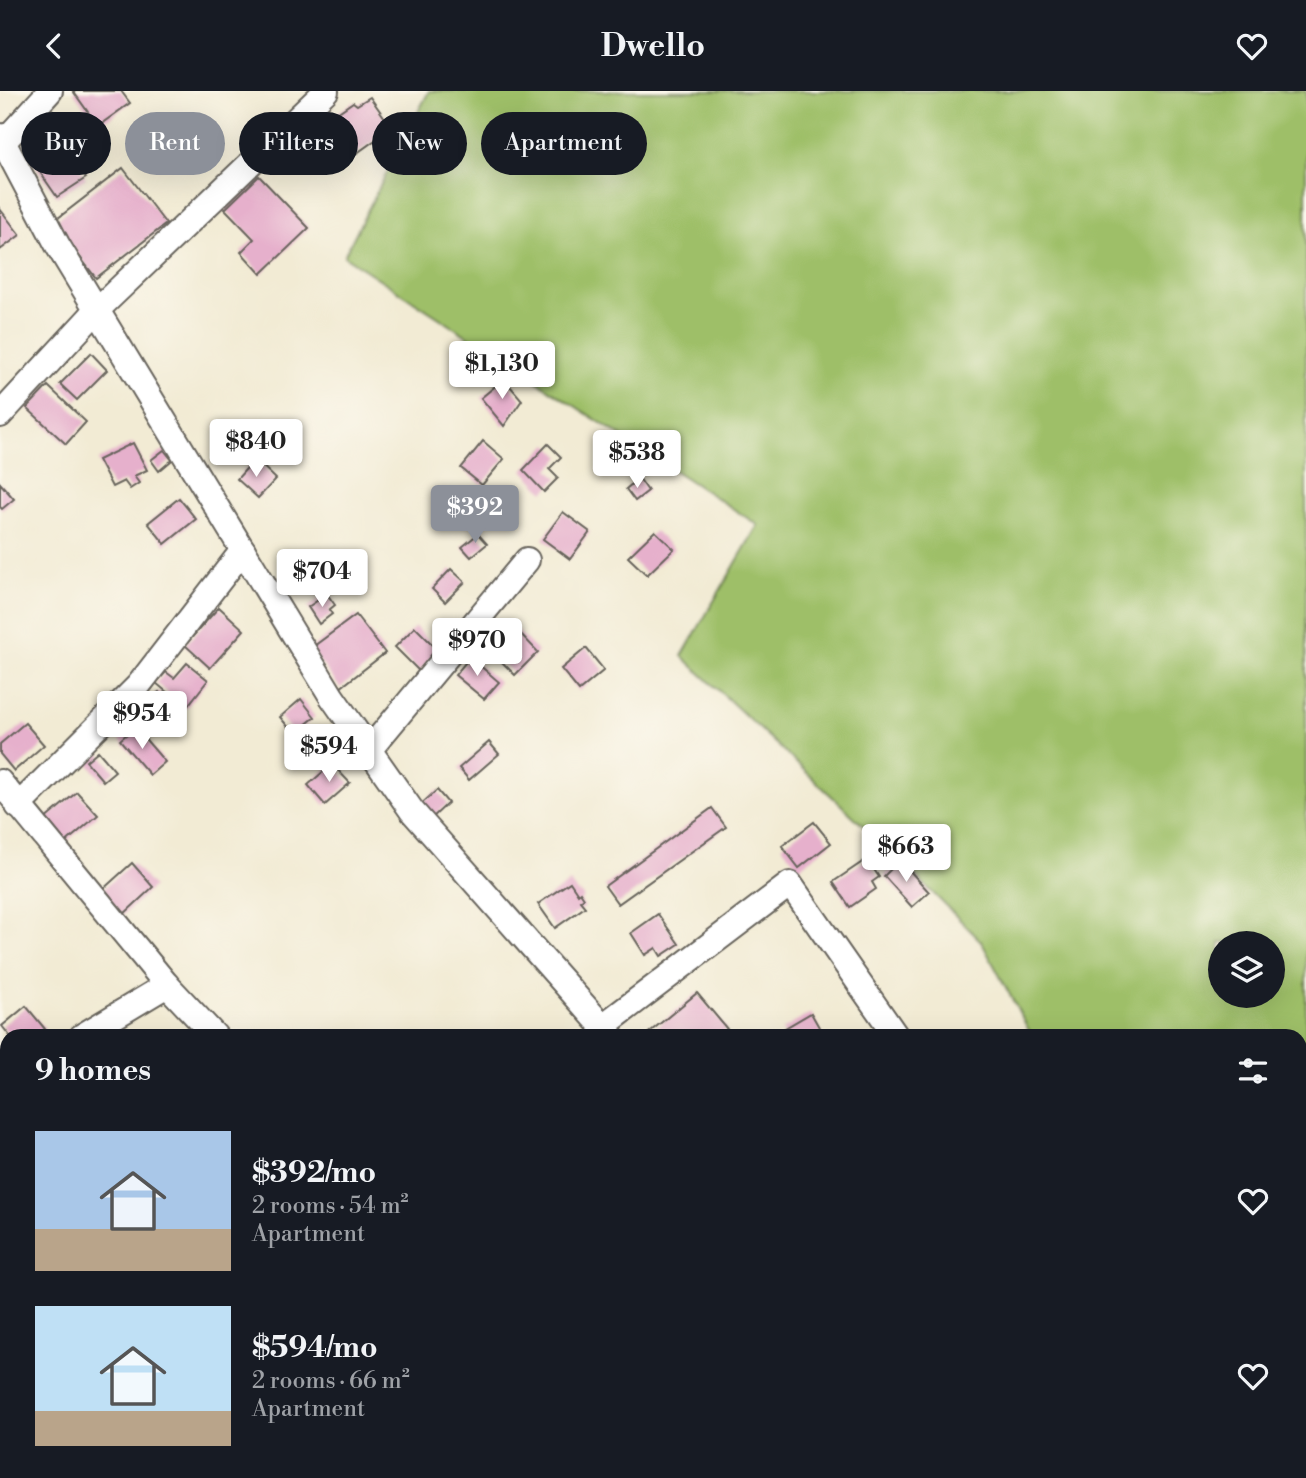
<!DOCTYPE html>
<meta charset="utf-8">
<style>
:root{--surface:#171b24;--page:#242831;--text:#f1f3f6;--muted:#9ea1a6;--accent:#8c9099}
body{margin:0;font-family:"Libre Bodoni",serif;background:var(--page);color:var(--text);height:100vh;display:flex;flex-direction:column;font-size:26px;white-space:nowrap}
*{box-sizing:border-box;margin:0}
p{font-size:23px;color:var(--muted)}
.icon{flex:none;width:38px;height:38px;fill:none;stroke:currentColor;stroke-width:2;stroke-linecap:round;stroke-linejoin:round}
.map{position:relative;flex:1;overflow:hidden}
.side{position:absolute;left:0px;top:938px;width:1307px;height:450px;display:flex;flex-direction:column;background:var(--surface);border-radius:21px 21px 0 0;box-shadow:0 7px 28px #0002}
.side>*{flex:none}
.top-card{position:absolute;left:21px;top:21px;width:700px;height:63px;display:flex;gap:14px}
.fabs{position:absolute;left:1208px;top:840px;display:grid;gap:14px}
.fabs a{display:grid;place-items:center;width:77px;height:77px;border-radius:50%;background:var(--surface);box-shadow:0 7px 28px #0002;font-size:35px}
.price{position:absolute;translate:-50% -60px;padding:0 16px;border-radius:7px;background:#fff;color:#222;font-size:23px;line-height:46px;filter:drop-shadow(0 2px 4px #0008)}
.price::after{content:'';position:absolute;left:50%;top:42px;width:21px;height:16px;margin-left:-10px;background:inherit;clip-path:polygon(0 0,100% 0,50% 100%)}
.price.active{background:var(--accent);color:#fff}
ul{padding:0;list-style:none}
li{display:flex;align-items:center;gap:21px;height:175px;padding:0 35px}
li span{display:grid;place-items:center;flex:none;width:196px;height:140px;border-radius:0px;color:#555}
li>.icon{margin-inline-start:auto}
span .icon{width:84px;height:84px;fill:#fffc;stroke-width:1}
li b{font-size:30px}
h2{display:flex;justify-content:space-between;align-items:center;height:84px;padding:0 35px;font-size:30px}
.pill{padding:0 24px;border-radius:32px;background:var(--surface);box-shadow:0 7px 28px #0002;font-size:24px;line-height:63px}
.pill.active{background:var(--accent);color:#fff}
header{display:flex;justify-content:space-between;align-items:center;height:91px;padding:0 35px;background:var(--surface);font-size:32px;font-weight:700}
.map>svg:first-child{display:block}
</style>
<header><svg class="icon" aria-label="back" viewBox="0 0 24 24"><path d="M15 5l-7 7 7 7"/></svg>Dwello<svg class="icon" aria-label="heart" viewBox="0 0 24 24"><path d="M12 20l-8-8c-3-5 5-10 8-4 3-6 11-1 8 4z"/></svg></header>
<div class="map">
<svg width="1306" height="1387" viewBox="0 0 1306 1387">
<rect width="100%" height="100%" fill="#fbf7ec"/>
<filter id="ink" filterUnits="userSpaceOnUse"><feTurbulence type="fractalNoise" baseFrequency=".0143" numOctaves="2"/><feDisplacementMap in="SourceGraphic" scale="14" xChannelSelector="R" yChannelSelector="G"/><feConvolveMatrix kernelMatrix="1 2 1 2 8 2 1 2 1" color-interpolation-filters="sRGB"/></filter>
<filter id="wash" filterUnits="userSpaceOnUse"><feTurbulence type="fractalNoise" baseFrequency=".00686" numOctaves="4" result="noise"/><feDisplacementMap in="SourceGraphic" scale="28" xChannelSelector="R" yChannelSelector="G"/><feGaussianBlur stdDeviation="1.57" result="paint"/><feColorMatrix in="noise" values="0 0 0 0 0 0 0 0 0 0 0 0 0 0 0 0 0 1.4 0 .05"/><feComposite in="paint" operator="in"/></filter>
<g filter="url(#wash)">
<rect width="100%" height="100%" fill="#f2ebd4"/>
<g fill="#9ebf68" stroke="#5d6e42" stroke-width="2" fill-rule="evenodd">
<path d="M 429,0 L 1306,0 L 1306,1230 L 1300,1234 L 1300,945 L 1032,945 L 981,850 L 900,769 L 682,565 L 758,434 L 344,165 ZM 1220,852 L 1272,852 L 1272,905 L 1220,905 Z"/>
<polygon points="7,1182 7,1381 86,1381 83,1387 0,1387 0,1193"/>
</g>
<g id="blocks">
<g fill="#e6b0cc">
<polygon points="73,0 121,0 130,12 98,35"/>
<polygon points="370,6 392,37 343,72 317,36 353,11 357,14"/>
<polygon points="53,39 86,87 57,106 24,58"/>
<polygon points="123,77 166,133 96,187 53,131"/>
<polygon points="259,85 309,137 261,183 241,161 254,148 225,118"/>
<polygon points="0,118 20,144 0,159"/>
<polygon points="91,262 107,279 77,309 60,293"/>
<polygon points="504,288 522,309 504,335 481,307"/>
<polygon points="48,295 86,331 66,353 27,317"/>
<polygon points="483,350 504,368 482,394 461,377"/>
<polygon points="133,352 147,379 134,385 139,392 130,398 124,390 112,396 98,369"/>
<polygon points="548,353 561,366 549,378 558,387 544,401 523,379"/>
<polygon points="164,359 172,369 159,380 151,369"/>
<polygon points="255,368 276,388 258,407 237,388"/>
<polygon points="639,387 648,400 635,410 626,398"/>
<polygon points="0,392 14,408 2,418 0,416"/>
<polygon points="179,407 196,428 165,453 148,432"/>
<polygon points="563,421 590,441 570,468 543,448"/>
<polygon points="655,440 674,458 647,484 628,466"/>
<polygon points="478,443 487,453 471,466 462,456"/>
<polygon points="451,478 465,491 445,511 432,498"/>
<polygon points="327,503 335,514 329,519 332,523 319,533 308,516"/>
<polygon points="219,516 244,539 210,577 185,554"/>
<polygon points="356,524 385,562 340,597 310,558"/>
<polygon points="415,536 439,560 419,580 395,556"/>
<polygon points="517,539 538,561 515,584 493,562"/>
<polygon points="586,557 604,579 579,600 561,578"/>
<polygon points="470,566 499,591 484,608 455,584"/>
<polygon points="187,572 208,589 186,617 156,592 166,581 174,587"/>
<polygon points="159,601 171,617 157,628 144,612"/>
<polygon points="301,608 315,626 294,643 280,626"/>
<polygon points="25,632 44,654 14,680 0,663 0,653"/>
<polygon points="135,636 165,671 150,684 120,649"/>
<polygon points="489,651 499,663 469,689 459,677"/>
<polygon points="98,660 115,680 103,690 86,670"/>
<polygon points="332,673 350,692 325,714 308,694"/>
<polygon points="437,699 448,712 431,728 419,715"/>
<polygon points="77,701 98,724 65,752 44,729"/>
<polygon points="712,717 726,736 618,813 605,795"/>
<polygon points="814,731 831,752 799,777 782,755"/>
<polygon points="867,768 879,786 872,791 876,798 850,816 833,791"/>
<polygon points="900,769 929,801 912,816 884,785"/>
<polygon points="132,772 153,796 123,824 101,800"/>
<polygon points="570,791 578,803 580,801 584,807 580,810 585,816 555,837 538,813"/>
<polygon points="658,823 679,853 661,865 656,857 645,864 631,842"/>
<polygon points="697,902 727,938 719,945 645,945"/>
<polygon points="26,915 45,938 37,945 10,945 2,935"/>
<polygon points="811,922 824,945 785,945 782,939"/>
<polygon points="7,1022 7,1057 0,1049 0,1028"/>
<polygon points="842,1381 865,1381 869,1387 831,1387"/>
<polygon points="1006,1381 1017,1381 1021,1387 996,1387"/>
<polygon points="1046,1381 1056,1381 1059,1385 1066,1381 1072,1381 1076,1387 1036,1387"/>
</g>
</g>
</g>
<g filter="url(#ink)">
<use href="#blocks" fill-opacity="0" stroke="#67645c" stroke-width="2"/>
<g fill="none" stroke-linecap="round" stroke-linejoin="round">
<defs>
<g id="minor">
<polyline points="0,45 58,155 332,606 412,720 611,945"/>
<polyline points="0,55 50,0"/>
<polyline points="0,324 97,219 326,0"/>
<polyline points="370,658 527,469"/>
<polyline points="0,691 167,894 215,945"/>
<polyline points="18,715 138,595 243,459"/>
<polyline points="603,935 790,793 896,945"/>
<polyline points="82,945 167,894"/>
<polyline points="0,1007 7,1001"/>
<polyline points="1300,1275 1306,1271"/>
<polyline points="544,1381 549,1387"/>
<polyline points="920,1381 924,1387"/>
<polyline points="1221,1381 1226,1387"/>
<polyline points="337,1387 345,1381"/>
<polyline points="1140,1387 1150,1381"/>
</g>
</defs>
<use href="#minor" stroke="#67645c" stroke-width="28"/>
<use href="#minor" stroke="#fff" stroke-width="24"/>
</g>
</g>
</svg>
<div class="fabs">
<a><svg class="icon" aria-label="layers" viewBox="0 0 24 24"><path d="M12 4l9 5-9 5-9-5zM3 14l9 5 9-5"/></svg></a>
</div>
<b class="price" style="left:502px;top:310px">$1,130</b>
<b class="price" style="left:256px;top:388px">$840</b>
<b class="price" style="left:637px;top:399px">$538</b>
<b class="price active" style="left:475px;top:454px">$392</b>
<b class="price" style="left:322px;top:518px">$704</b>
<b class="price" style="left:477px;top:587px">$970</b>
<b class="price" style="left:142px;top:660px">$954</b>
<b class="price" style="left:329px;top:693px">$594</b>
<b class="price" style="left:906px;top:793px">$663</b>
<div class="top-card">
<a class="pill">Buy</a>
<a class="pill active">Rent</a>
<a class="pill">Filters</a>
<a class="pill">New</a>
<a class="pill">Apartment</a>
</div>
<section class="side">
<h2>9 homes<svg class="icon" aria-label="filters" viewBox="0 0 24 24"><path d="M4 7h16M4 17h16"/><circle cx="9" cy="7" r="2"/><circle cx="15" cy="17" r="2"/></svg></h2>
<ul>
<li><span style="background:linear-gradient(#a9c7e8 70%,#b9a48a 0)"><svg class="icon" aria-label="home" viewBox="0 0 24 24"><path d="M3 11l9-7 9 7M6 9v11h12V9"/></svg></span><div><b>$392/mo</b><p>2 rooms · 54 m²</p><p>Apartment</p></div><svg class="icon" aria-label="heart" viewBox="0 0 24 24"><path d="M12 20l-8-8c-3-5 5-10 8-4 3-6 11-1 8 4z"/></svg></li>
<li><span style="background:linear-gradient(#bfe0f5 75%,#b9a48a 0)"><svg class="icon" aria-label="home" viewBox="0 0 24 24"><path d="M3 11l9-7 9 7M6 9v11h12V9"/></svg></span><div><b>$594/mo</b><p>2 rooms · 66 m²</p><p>Apartment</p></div><svg class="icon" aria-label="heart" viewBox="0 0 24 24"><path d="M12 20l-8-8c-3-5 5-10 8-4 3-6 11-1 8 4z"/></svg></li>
</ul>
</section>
</div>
